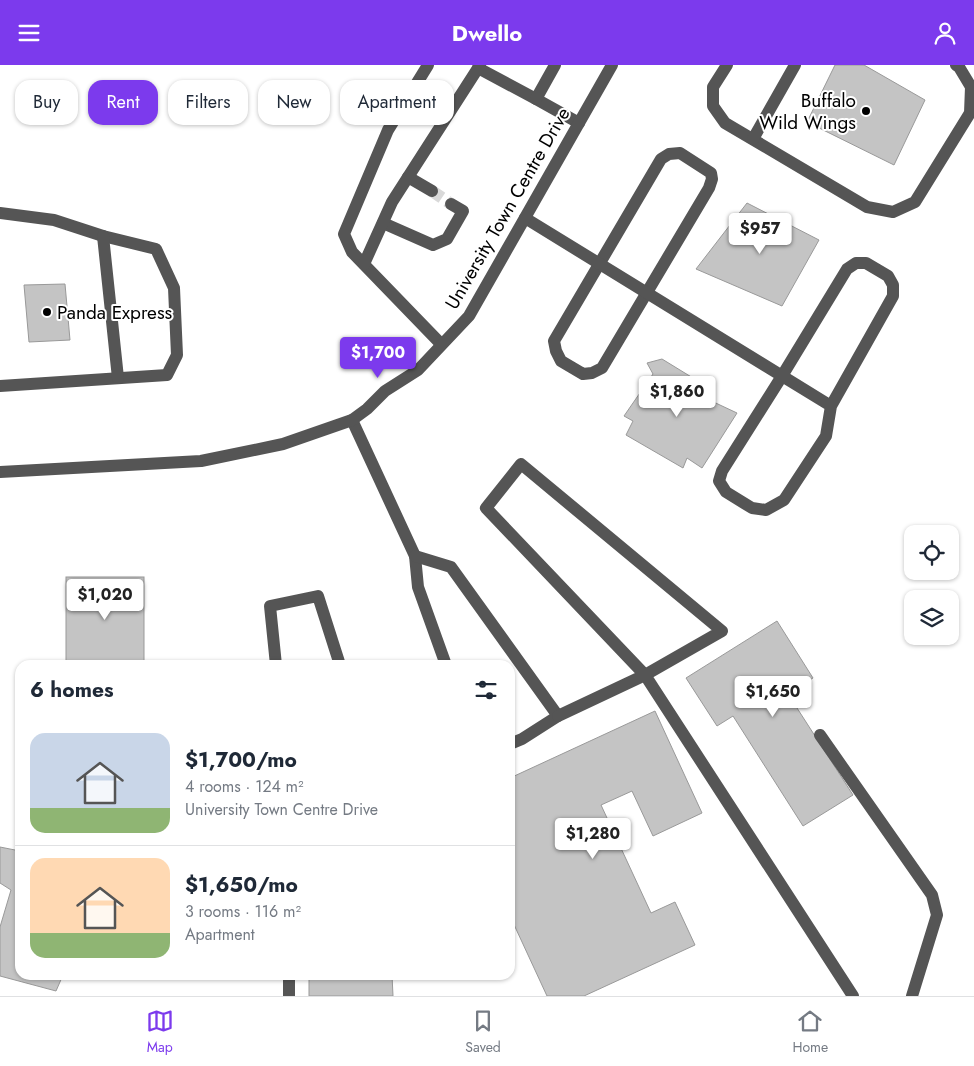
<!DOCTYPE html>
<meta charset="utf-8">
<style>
:root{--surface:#fff;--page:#f6f6f7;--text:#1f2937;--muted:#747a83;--line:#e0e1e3;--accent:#7c3aed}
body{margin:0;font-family:Jost,sans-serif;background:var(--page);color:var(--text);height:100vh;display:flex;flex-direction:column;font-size:19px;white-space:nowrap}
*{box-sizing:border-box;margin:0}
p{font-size:16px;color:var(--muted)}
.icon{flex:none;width:28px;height:28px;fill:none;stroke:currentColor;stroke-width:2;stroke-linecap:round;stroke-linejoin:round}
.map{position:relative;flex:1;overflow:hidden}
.panel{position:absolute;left:15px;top:595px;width:500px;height:320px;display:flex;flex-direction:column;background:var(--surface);border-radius:15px;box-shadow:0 1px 4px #0004}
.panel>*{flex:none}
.banner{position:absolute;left:15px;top:15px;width:500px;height:45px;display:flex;gap:10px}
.buttons{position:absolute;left:904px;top:460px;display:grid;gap:10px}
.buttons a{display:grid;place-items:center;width:55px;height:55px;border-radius:10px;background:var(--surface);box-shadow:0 1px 4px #0004;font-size:25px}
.price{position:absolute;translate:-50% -42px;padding:0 11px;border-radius:5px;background:#fff;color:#222;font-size:16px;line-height:32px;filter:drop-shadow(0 1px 2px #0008)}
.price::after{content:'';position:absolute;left:50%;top:30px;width:15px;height:11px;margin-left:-8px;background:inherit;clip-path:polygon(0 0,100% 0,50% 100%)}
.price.active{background:var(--accent);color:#fff}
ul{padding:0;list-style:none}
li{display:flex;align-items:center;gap:15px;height:125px;padding:0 15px}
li+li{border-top:1px solid var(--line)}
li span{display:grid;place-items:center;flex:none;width:140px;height:100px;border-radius:15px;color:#555}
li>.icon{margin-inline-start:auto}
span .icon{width:60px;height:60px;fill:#fffc;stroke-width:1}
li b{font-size:21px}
h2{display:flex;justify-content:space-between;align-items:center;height:60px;padding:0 15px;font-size:21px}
.chip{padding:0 18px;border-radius:15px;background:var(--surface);box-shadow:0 1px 4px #0004;font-size:18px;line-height:45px}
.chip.active{background:var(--accent);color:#fff}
header{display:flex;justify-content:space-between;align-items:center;height:65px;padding:0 15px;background:var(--accent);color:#fff;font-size:22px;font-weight:700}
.tabs{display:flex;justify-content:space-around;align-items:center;height:70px;border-top:1px solid var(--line);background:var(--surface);font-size:14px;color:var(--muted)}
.tabs a{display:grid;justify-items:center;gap:2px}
.tabs .active{color:var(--accent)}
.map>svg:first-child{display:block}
</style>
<header><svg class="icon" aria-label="menu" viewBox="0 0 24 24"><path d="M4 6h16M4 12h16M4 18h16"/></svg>Dwello<svg class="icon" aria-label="person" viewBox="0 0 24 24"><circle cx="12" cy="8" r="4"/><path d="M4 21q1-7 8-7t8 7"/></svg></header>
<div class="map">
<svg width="974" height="931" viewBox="0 0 974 931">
<rect width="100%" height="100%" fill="#fff"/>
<g fill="#c4c4c4" stroke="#999">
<polygon points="835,0 864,0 925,35 894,100 807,57"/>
<polygon points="747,138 819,175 782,241 696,204"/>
<polygon points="65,219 70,275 29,277 24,220"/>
<polygon points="662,294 693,313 688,325 737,348 702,403 687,393 683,403 626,370 633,356 624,351 653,309 647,298"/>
<rect x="66" y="512" width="78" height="88"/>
<polygon points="777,556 813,613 788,629 853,730 803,761 733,651 717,661 686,613"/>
<polygon points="655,646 702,748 653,771 632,726 601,740 651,848 675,837 695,880 584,931 547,931 510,851 510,713"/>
<polygon points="0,782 20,786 20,910 63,910 56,926 0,911 0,862 11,825 0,818"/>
<polygon points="309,910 392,910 393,931 309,931"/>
</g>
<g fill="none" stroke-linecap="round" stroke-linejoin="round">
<polyline stroke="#d9d9d9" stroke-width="12" stroke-dasharray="12 6" stroke-linecap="butt" points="432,126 451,139"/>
<g stroke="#555" stroke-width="12">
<polyline points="428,0 388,65 344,169 352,187 441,279"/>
<polyline points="727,0 713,22 713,41 725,58 867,142 893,147 915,137 970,48 971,22 959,2 956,0"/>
<polyline points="478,3 536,34 579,58"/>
<polyline points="536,34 555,0"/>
<polyline points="753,74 795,0"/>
<polygon points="680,88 711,108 712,114 709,123 602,303 592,308 583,309 561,296 556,286 554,276 661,94 669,89"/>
<polyline points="408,112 432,126"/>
<polyline points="0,148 54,155 103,171 156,184 174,223 177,290 167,310 0,321"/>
<path d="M 525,153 C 627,215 729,278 831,341 L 826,371 L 784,435 L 766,445 L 752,443 L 726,427 L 719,416 L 722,406 L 782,311 L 847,204 L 856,198 L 866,198 L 888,211 L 893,220 L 893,231 L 831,341"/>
<polyline points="383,158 433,180 447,174 463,146 451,139"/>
<polyline points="103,171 118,313"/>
<polyline points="364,199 392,137 480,0"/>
<polyline points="352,355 415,491 418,522 446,600"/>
<polyline points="0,407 201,396 283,379 352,355 367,344 385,326 418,305 469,251 612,0"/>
<polyline points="415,491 451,502 558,651 522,674 510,679"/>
<polyline points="276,600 270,541 318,531 340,600"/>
<polyline points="558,651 645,610 722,566 521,399 486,443 645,610 853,931"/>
<polyline points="820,670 932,830 937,850 912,931"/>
<polyline points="289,910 289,931"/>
</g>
</g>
<g fill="#000" stroke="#fff" stroke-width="2">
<circle cx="866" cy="46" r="5"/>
<circle cx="47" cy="247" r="5"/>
</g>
<g text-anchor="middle" stroke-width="4" stroke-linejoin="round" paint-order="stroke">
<g font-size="19" fill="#000" stroke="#fff" text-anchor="end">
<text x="856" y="42">Buffalo<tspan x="856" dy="22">Wild Wings</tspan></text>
<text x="57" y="254" text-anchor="start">Panda Express</text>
</g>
<g font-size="19" fill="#000" stroke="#fff">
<text transform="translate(507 143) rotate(-60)" y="7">University Town Centre Drive</text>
</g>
</g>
</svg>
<div class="buttons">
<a><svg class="icon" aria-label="locate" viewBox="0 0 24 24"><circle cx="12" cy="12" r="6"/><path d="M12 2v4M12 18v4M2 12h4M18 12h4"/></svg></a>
<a><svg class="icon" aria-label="layers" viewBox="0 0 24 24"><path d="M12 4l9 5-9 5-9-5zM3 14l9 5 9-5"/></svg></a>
</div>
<b class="price" style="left:760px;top:190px">$957</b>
<b class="price active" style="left:378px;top:314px">$1,700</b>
<b class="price" style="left:677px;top:353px">$1,860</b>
<b class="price" style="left:105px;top:556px">$1,020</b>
<b class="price" style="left:773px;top:653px">$1,650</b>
<b class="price" style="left:593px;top:795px">$1,280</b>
<div class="banner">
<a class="chip">Buy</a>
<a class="chip active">Rent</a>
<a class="chip">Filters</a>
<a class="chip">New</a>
<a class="chip">Apartment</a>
</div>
<section class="panel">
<h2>6 homes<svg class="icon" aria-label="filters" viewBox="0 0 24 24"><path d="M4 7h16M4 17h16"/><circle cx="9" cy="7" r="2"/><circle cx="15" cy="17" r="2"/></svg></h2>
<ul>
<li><span style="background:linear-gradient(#c9d6e8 75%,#8fb573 0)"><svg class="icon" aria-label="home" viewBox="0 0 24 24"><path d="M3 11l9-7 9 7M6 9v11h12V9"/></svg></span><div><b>$1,700/mo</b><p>4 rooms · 124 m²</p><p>University Town Centre Drive</p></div></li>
<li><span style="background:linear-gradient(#ffd9b3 75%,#8fb573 0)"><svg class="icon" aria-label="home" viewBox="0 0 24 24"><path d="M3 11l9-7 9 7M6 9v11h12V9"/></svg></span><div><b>$1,650/mo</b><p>3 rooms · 116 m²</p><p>Apartment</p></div></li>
</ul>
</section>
</div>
<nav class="tabs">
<a class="active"><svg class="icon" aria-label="map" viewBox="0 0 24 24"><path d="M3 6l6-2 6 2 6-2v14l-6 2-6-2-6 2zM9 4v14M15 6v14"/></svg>Map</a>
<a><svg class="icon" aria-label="saved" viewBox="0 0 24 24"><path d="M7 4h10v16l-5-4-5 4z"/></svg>Saved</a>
<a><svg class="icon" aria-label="home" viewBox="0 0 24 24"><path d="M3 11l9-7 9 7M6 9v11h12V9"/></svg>Home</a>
</nav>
